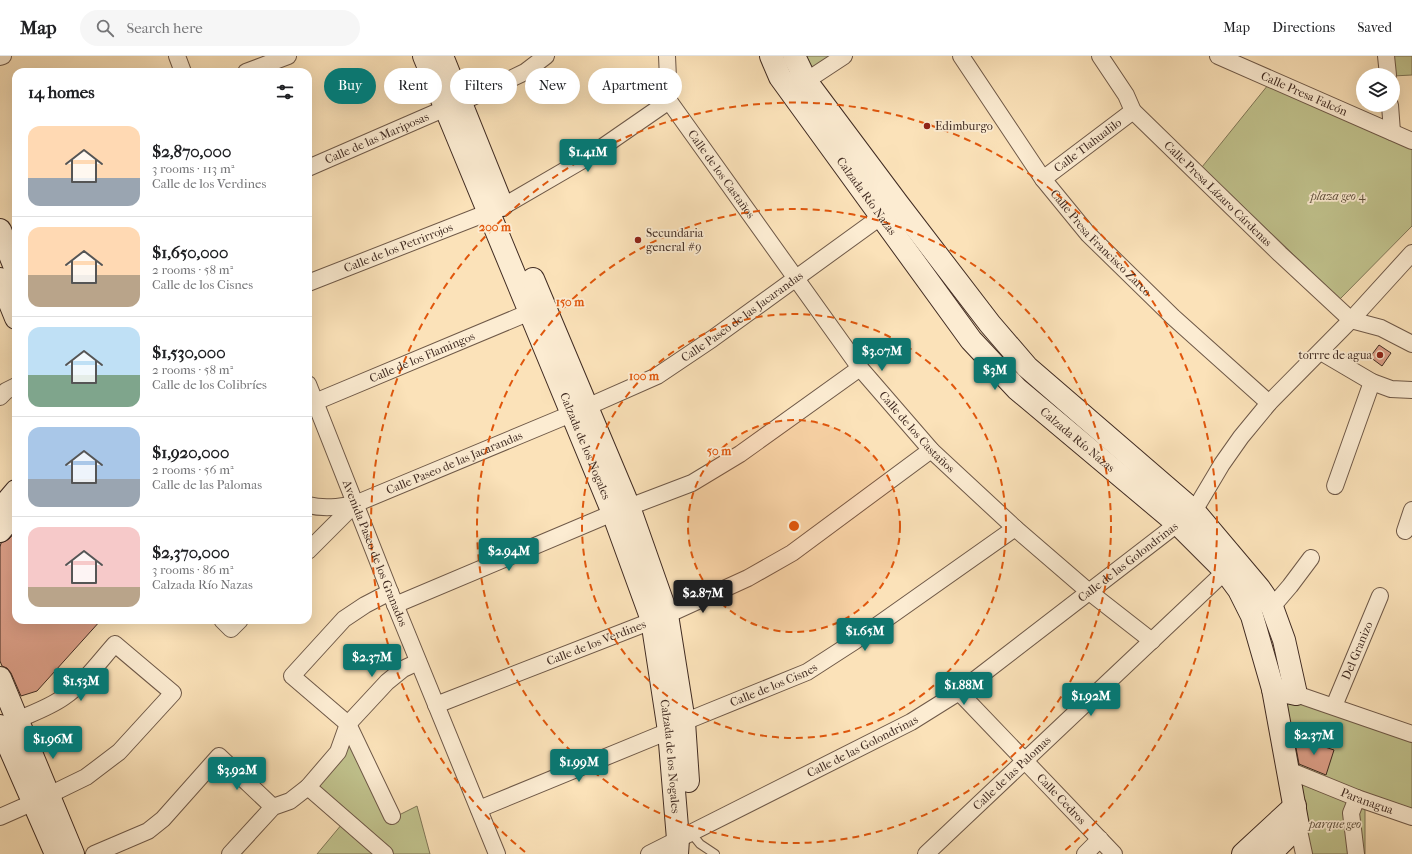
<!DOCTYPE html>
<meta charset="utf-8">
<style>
:root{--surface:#fff;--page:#f6f6f6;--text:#202124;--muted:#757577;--line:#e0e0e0;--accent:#0f766e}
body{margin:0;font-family:"IM FELL French Canon",serif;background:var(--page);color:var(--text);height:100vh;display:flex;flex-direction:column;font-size:15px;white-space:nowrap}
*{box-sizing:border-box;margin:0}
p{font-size:13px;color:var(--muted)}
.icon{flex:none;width:22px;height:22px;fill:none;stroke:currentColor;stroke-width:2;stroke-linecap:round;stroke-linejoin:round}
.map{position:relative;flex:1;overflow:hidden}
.side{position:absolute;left:12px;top:12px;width:300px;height:556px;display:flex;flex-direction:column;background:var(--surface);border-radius:12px;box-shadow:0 4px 16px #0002}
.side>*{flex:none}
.hud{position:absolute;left:324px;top:12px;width:380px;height:36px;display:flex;gap:8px}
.tools{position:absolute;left:1356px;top:12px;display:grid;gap:8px}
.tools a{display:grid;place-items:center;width:44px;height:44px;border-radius:50%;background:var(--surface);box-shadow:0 4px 16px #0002;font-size:20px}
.price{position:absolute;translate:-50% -34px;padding:0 9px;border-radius:4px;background:var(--accent);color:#fff;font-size:13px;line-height:26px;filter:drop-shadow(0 1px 2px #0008)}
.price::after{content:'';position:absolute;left:50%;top:24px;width:12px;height:9px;margin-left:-6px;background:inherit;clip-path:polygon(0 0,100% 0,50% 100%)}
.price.selected{background:#222;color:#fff}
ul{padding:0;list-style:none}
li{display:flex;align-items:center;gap:12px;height:100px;padding:0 16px}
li+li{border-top:1px solid var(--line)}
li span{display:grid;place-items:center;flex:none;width:112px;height:80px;border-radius:12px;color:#555}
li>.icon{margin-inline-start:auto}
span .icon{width:48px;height:48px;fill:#fffc;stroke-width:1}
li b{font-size:17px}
h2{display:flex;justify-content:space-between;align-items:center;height:48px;padding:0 16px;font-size:17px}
.pill{padding:0 14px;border-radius:18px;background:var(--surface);box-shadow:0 4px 16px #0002;font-size:14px;line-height:36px}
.pill.selected{background:var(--accent);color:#fff}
header{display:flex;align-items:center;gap:24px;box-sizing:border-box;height:56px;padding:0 20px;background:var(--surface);border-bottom:1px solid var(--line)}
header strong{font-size:19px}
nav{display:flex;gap:22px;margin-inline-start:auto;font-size:14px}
.search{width:280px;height:36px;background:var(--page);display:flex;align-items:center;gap:10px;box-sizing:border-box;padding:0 14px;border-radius:22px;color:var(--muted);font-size:15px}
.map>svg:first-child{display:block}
</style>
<header>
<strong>Map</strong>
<div class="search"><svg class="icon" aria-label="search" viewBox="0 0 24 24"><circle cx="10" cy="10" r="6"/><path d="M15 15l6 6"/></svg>Search here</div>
<nav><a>Map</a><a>Directions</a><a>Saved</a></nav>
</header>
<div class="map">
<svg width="1412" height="798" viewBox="0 0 1412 798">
<rect width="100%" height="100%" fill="#fbe2b9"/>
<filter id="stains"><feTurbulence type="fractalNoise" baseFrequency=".005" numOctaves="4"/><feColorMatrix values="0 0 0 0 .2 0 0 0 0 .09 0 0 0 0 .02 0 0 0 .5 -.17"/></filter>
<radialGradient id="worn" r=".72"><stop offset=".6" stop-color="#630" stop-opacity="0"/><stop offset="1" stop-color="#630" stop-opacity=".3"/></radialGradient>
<g fill="#c1c38e" stroke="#807758">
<polygon points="798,0 837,0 809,19"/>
<polygon points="1389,0 1412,0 1412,19 1393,20"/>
<polygon points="1268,29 1412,92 1412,170 1340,243 1202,111"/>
<polygon points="1275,636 1412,680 1412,758 1290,712"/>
<polygon points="351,683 389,764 417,750 430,798 317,798 342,768 316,729"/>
<polygon points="1296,719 1365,746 1365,798 1309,798"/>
</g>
<g fill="#dda089" stroke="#402b22">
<polygon points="1379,289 1391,297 1382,310 1370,301"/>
<polygon points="16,475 16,564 101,564 37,635 21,640 11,617 7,612 2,610 0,605 0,491 1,487 9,483"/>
<polygon points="1294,681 1334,694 1326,719 1299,708"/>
</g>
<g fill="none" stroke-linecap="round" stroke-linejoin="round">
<defs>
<polyline id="lane" points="691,777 700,788 715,798"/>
<g id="street">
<polyline points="177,0 183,16"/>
<path id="s1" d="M 667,0 L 669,45 L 860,312 L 931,394 L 1015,472 L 1088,535 L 1152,585"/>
<path id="s2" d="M 961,0 L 1043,123 L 1088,178 L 1173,261 L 1269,347"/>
<path id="s3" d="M 1100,0 L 1126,39 L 1133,55 L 1280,198 L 1351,264 L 1381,272 L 1412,288"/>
<path id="s4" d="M 1218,0 L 1412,85"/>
<polyline points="1386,0 1388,19"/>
<polyline points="0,1 3,0"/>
<polyline points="246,16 288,0"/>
<polyline points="806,25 844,0"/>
<polyline points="462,46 525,16 546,0"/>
<polyline points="1390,49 1392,76"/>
<path id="s5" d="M 308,112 L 446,52"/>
<path id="s6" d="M 1043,123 L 1133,55"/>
<path id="s7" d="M 308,227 L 502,151 L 588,101 L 669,45"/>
<polyline points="1321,296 1372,326 1391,333 1412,334"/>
<path id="s8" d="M 308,328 L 390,536 L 497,798"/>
<polyline points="0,341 6,335 16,330"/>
<path id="s9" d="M 315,346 L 530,256"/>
<polyline points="1335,430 1372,326"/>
<path id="s10" d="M 308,449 C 324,453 339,451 355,448 L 571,358 L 657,320 L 712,283 L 890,154"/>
<polyline points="629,451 692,427 740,398 860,312"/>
<polyline points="1405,475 1412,454"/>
<polyline points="308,495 355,448"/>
<polyline points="390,536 365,549 344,563 292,620 348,668 392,760"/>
<polyline points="395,549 613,457"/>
<polyline points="1272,551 1290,530 1311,502"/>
<polyline points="222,564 231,573 240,564"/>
<path id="s11" d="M 959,636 L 1114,798"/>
<polyline points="1296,638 1412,678"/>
<path id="s12" d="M 436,649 L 667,559 L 748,522 L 792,497 L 931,394"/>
<path id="s13" d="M 1334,650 L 1380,540"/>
<path d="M 17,664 C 33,657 50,651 64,641 C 84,627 99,606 115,588 L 173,637 L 119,696 L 86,721 L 49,739"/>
<path id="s14" d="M 684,666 L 807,616 L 855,585 L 1015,472"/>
<path id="s15" d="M 1288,714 L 1357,742 L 1412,761"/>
<polyline points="308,731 385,798"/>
<polyline points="479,753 669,675"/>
<polyline points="0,761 34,746"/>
<polyline points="1298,770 1304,798"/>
<polyline points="94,798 148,775 163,763 219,700 273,751"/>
<polyline points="230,798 273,751 290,745 308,731 338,696 348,668 387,626 403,613 418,606"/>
<path id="s16" d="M 649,798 L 911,666 L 959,636 L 1194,455 L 1222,408 L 1241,381 L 1269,347 L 1351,264 L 1412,197"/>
<path id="s17" d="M 926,798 L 1233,508"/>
<polyline points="1085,798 1100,783"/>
<polyline points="1356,798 1351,757 1357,742"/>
</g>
<g id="secondary">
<path id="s18" d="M 424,0 L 613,457 L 652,564 L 669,675 L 678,783 L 677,798"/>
<polyline points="442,0 502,149"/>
<path id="s19" d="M 771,0 L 780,21 L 971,284 L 1017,333 L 1178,468 L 1225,515 L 1239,534 L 1252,560 L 1273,633 L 1298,770 L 1270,798"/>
<polyline points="794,0 806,25 898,148 990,268 1027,311 1194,455 1259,532 1272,551 1284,584 1296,638 1273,633"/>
<polyline points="0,174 16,214"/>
<polyline points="0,223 16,262"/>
<polyline points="533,223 629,451 667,559 684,666 688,725"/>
<polyline points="0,454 16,435"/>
<polyline points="0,475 16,456"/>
<polyline points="0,622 73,798"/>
<polyline points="0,670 56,798"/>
<polyline points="1243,798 1295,750"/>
</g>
</defs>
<use href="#lane" stroke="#6f5948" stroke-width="10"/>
<use href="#street" stroke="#6f5948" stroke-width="18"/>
<use href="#secondary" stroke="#402b22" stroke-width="24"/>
<use href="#lane" stroke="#fcecd2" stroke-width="8"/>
<use href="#street" stroke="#fcecd2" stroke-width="16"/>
<use href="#secondary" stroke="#fcecd2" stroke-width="22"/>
</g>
<circle cx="794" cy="470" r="106" fill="#e0570d" fill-opacity=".12"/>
<g fill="none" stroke="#e0570d" stroke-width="2" stroke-dasharray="7 5">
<circle cx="794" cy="470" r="106"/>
<circle cx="794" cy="470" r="212"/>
<circle cx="794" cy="470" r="317"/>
<path d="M525 796A423 423 0 1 1 1063 796"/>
</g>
<g fill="#8f2418" stroke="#fcecd2" stroke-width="1.5">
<circle cx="927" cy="70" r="4"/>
<circle cx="638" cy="184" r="4"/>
<circle cx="1380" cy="299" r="4"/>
</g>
<g text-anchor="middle" stroke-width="3.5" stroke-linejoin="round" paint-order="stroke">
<g font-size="12" fill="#402b22" stroke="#fcecd2">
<text dy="4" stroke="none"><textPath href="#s4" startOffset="94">Calle Presa Falcón</textPath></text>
<text dy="4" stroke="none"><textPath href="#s5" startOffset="75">Calle de las Mariposas</textPath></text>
<text dy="4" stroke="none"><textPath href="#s6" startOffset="56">Calle Tlahualilo</textPath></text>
<text dy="4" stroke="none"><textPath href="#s1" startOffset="135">Calle de los Castaños</textPath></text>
<text dy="4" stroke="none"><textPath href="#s3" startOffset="183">Calle Presa Lázaro Cárdenas</textPath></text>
<text dy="4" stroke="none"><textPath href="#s19" startOffset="170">Calzada Río Nazas</textPath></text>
<text dy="4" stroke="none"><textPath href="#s2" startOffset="234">Calle Presa Francisco Zarco</textPath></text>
<text dy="4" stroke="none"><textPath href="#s7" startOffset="97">Calle de los Petrirrojos</textPath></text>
<text dy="4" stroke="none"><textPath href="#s10" startOffset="479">Calle Paseo de las Jacarandas</textPath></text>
<text dy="4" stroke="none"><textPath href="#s9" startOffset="116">Calle de los Flamingos</textPath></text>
<text dy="4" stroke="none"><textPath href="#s1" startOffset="459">Calle de los Castaños</textPath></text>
<text dy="4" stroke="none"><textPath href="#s19" startOffset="494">Calzada Río Nazas</textPath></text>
<text dy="4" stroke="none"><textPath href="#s18" startOffset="422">Calzada de los Nogales</textPath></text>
<text dy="4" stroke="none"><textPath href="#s10" startOffset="155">Calle Paseo de las Jacarandas</textPath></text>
<text dy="4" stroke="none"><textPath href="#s8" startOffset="182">Avenida Paseo de los Granados</textPath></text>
<text dy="4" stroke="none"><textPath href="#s16" startOffset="563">Calle de las Golondrinas</textPath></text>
<text dy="4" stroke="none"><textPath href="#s12" startOffset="172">Calle de los Verdines</textPath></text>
<text dy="4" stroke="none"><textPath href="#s13" startOffset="60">Del Granizo</textPath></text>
<text dy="4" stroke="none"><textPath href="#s14" startOffset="97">Calle de los Cisnes</textPath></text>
<text dy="4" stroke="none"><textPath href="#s16" startOffset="239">Calle de las Golondrinas</textPath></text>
<text dy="4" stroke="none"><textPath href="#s18" startOffset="746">Calzada de los Nogales</textPath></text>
<text dy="4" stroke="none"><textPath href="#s17" startOffset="118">Calle de las Palomas</textPath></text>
<text dy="4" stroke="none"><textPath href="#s11" startOffset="148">Calle Cedros</textPath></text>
<text dy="4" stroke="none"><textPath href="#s15" startOffset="85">Paranagua</textPath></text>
</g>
<g font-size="12" fill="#402b22" stroke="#fcecd2" text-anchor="start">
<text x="935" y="74">Edimburgo</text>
<text x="646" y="181">Secundaria<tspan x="646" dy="14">general #9</tspan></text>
<text x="1372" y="303" text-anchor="end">torrre de agua</text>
</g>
<g font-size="12" font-style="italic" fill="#60513d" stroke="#fcecd2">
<text x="1338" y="144">plaza geo 4</text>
<text x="1335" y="772">parque geo</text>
</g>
</g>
<circle cx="794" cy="470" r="6" fill="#e0570d" stroke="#fcecd2" stroke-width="2"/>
<g font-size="12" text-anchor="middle" font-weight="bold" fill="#e0570d" stroke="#fcecd2" stroke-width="3.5" stroke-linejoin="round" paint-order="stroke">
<text x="495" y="175">200 m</text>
<text x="570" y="250">150 m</text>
<text x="644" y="324">100 m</text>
<text x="719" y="399">50 m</text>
</g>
<rect width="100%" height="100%" filter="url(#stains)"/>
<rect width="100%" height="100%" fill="url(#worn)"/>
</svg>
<div class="tools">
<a><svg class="icon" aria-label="layers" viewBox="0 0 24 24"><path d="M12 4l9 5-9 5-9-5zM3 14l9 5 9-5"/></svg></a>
</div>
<b class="price" style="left:588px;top:117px">$1.41M</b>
<b class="price" style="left:882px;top:316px">$3.07M</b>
<b class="price" style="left:995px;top:335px">$3M</b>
<b class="price" style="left:509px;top:516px">$2.94M</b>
<b class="price selected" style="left:703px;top:558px">$2.87M</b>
<b class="price" style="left:865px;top:596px">$1.65M</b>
<b class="price" style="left:372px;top:622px">$2.37M</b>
<b class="price" style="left:81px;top:646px">$1.53M</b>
<b class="price" style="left:964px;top:650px">$1.88M</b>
<b class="price" style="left:1091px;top:661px">$1.92M</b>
<b class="price" style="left:1314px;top:700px">$2.37M</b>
<b class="price" style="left:53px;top:704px">$1.96M</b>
<b class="price" style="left:579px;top:727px">$1.99M</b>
<b class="price" style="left:237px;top:735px">$3.92M</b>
<div class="hud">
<a class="pill selected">Buy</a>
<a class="pill">Rent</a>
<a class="pill">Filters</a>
<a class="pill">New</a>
<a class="pill">Apartment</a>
</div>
<section class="side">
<h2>14 homes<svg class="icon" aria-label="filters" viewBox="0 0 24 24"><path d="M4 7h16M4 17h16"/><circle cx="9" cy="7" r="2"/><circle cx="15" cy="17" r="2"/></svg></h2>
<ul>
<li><span style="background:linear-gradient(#ffd9b3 65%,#9aa5b1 0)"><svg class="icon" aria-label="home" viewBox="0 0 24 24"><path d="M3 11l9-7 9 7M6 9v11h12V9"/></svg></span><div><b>$2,870,000</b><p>3 rooms · 113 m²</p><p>Calle de los Verdines</p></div></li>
<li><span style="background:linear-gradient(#ffd9b3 60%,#b9a48a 0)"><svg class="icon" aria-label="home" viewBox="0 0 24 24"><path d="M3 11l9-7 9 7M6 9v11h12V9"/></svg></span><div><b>$1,650,000</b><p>2 rooms · 58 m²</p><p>Calle de los Cisnes</p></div></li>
<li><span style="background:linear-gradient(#bfe0f5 60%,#7fa58c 0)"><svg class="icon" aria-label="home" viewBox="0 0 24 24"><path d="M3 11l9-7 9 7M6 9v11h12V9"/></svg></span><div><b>$1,530,000</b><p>2 rooms · 58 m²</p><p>Calle de los Colibríes</p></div></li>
<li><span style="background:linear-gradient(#a9c7e8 65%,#9aa5b1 0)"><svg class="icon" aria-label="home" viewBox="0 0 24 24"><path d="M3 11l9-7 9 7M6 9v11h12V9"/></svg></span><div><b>$1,920,000</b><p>2 rooms · 56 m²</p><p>Calle de las Palomas</p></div></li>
<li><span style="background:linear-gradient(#f6c9c9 75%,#b9a48a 0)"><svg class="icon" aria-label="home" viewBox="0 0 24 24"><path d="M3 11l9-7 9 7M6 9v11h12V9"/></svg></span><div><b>$2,370,000</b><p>3 rooms · 86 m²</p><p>Calzada Río Nazas</p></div></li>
</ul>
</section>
</div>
